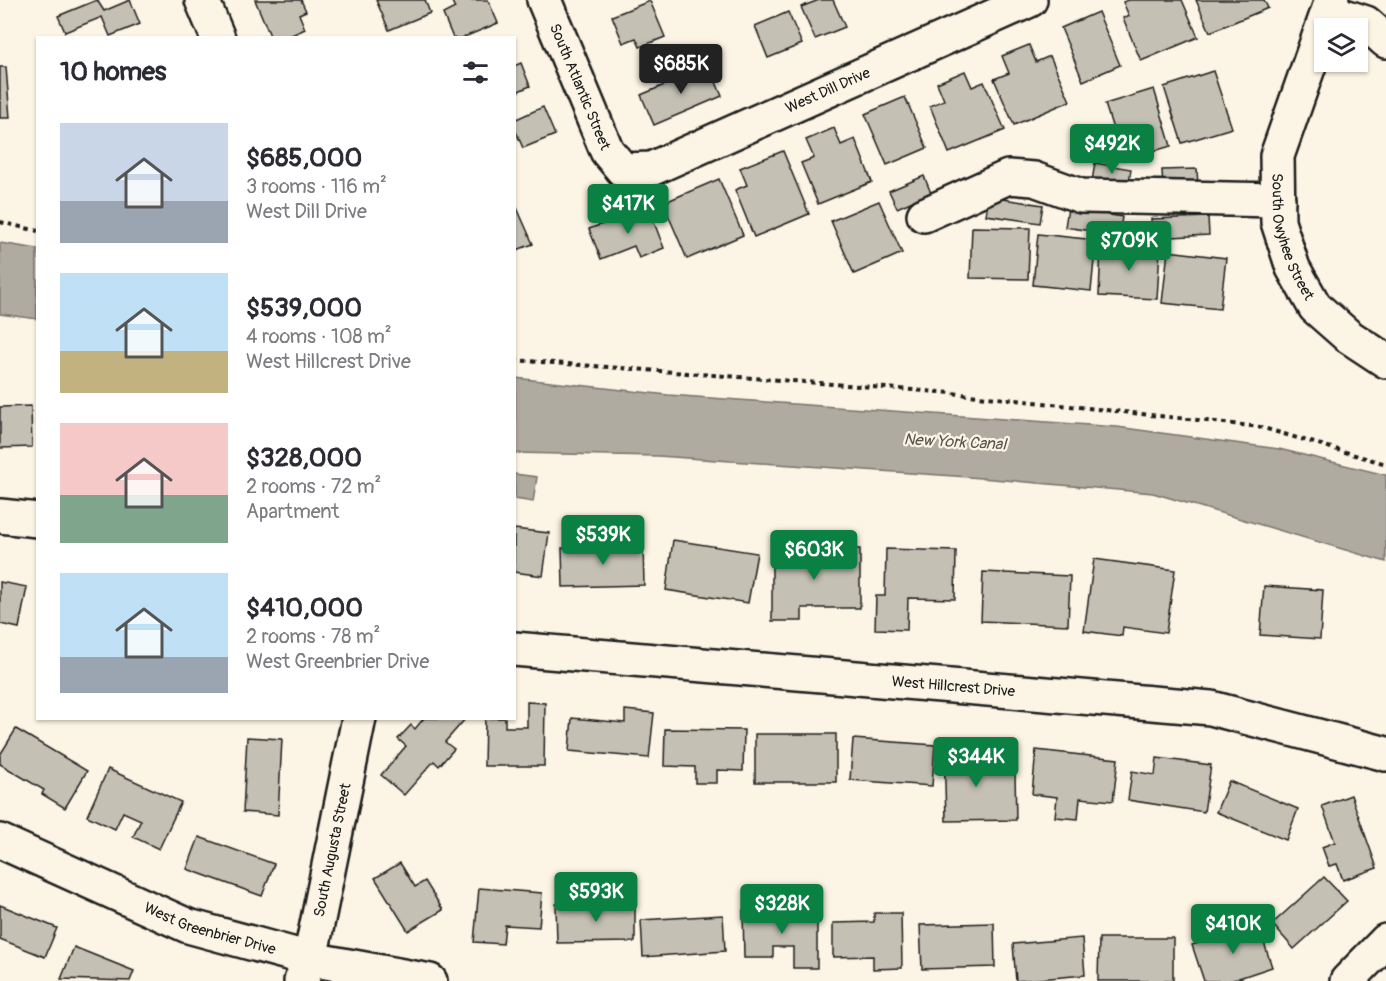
<!DOCTYPE html>
<meta charset="utf-8">
<style>
:root{--surface:#fff;--page:#f7f7f7;--text:#2b2b33;--muted:#7c7c81;--accent:#0b8043}
body{margin:0;font-family:Pangolin,sans-serif;background:var(--page);color:var(--text);height:100vh;display:flex;flex-direction:column;font-size:22px;white-space:nowrap}
*{box-sizing:border-box;margin:0}
p{font-size:20px;color:var(--muted)}
.icon{flex:none;width:33px;height:33px;fill:none;stroke:currentColor;stroke-width:2;stroke-linecap:round;stroke-linejoin:round}
.map{position:relative;flex:1;overflow:hidden}
.panel{position:absolute;left:36px;top:36px;width:480px;height:684px;display:flex;flex-direction:column;background:var(--surface);border-radius:0px;box-shadow:0 2px 4px #0004}
.panel>*{flex:none}
.controls{position:absolute;left:1314px;top:18px;display:grid;gap:12px}
.controls a{display:grid;place-items:center;width:54px;height:54px;border-radius:0px;background:var(--surface);box-shadow:0 2px 4px #0004;font-size:30px}
.price{position:absolute;translate:-50% -51px;padding:0 14px;border-radius:6px;background:var(--accent);color:#fff;font-size:20px;line-height:39px;filter:drop-shadow(0 2px 3px #0008)}
.price::after{content:'';position:absolute;left:50%;top:36px;width:18px;height:14px;margin-left:-9px;background:inherit;clip-path:polygon(0 0,100% 0,50% 100%)}
.price.on{background:#222;color:#fff}
ul{padding:0;list-style:none}
li{display:flex;align-items:center;gap:18px;height:150px;padding:0 24px}
li span{display:grid;place-items:center;flex:none;width:168px;height:120px;border-radius:0px;color:#555}
li>.icon{margin-inline-start:auto}
span .icon{width:72px;height:72px;fill:#fffc;stroke-width:1}
li b{font-size:26px}
h2{display:flex;justify-content:space-between;align-items:center;height:72px;padding:0 24px;font-size:26px}
.map>svg:first-child{display:block}
</style>
<div class="map">
<svg width="1386" height="981" viewBox="0 0 1386 981">
<rect width="100%" height="100%" fill="#fcf5e5"/>
<filter id="ink" filterUnits="userSpaceOnUse"><feTurbulence type="fractalNoise" baseFrequency=".0167" numOctaves="2"/><feDisplacementMap in="SourceGraphic" scale="12" xChannelSelector="R" yChannelSelector="G"/><feConvolveMatrix kernelMatrix="1 2 1 2 8 2 1 2 1" color-interpolation-filters="sRGB"/></filter>
<g filter="url(#ink)">
<g fill="#b0aba1" stroke="#75726c" stroke-width="1.5">
<polygon points="0,243 37,249 37,319 0,314"/>
<polygon points="515,378 668,395 1117,427 1279,449 1386,475 1386,562 1153,493 969,477 658,456 515,453"/>
<polygon points="514,474 537,477 533,502 515,499"/>
</g>
<g fill="#c4c0b3" stroke="#1c1c1c" stroke-width="1.5">
<polygon points="97,0 104,11 130,0 140,24 110,36 102,17 65,32 58,16"/>
<polygon points="255,0 301,0 306,11 299,14 305,29 285,38 271,38"/>
<polygon points="376,0 425,0 430,13 389,30"/>
<polygon points="451,0 488,0 498,23 462,38 453,38 443,14 455,8"/>
<polygon points="819,0 833,0 845,27 815,39 801,7"/>
<polygon points="1129,0 1182,0 1198,37 1141,61 1123,18 1129,16 1123,2"/>
<polygon points="1196,0 1264,0 1268,8 1210,32"/>
<polygon points="650,1 665,37 640,47 636,38 623,43 612,16"/>
<polygon points="788,12 802,44 768,58 755,26"/>
<polygon points="1098,12 1120,65 1083,81 1061,28"/>
<polygon points="1029,45 1036,62 1050,56 1070,101 1014,125 994,79 1009,73 1002,56"/>
<polygon points="521,63 530,86 514,93 514,66"/>
<polygon points="709,66 722,96 654,125 641,95"/>
<polygon points="0,67 6,67 10,118 0,118"/>
<polygon points="965,71 972,87 984,82 1005,130 949,153 930,106 944,100 937,83"/>
<polygon points="1213,71 1232,128 1182,143 1164,87"/>
<polygon points="1154,89 1171,146 1123,160 1105,104"/>
<polygon points="905,97 927,148 887,165 865,114"/>
<polygon points="543,107 555,135 523,148 514,127 514,120"/>
<polygon points="834,128 841,145 855,139 872,182 818,204 801,163 814,158 806,140"/>
<polygon points="783,151 809,214 754,237 735,190 747,185 740,168"/>
<polygon points="1095,163 1131,169 1128,188 1092,181"/>
<polygon points="1197,169 1198,187 1163,188 1162,170"/>
<polygon points="924,176 931,193 897,208 889,191"/>
<polygon points="719,179 743,235 687,259 663,203"/>
<polygon points="989,197 1043,205 1040,223 986,215"/>
<polygon points="514,201 533,244 514,251"/>
<polygon points="879,201 902,253 854,274 831,221"/>
<polygon points="648,207 664,248 639,258 634,246 601,259 589,229"/>
<polygon points="1068,208 1122,217 1119,235 1065,227"/>
<polygon points="1208,217 1209,235 1152,238 1151,219"/>
<polygon points="972,227 1030,228 1028,279 970,278"/>
<polygon points="1038,234 1096,240 1091,291 1033,285"/>
<polygon points="1101,246 1160,249 1157,299 1099,296"/>
<polygon points="1168,251 1226,258 1220,309 1162,303"/>
<polygon points="31,406 32,447 0,448 0,407"/>
<polygon points="514,529 549,533 543,576 514,572"/>
<polygon points="673,540 757,553 748,603 666,590"/>
<polygon points="643,545 644,585 563,587 562,548"/>
<polygon points="772,549 860,549 860,608 802,608 802,621 772,621"/>
<polygon points="886,549 956,551 955,599 908,598 907,630 875,629 876,596 885,596"/>
<polygon points="1094,559 1175,570 1166,633 1123,627 1122,636 1084,631"/>
<polygon points="983,572 1070,576 1068,625 981,621"/>
<polygon points="0,582 27,587 19,628 0,624"/>
<polygon points="1264,586 1323,590 1320,639 1260,635"/>
<polygon points="527,702 545,703 544,766 484,766 485,718 505,718 505,727 527,727"/>
<polygon points="625,710 654,713 649,758 569,751 572,718 625,723"/>
<polygon points="424,718 466,718 445,742 454,749 439,766 434,761 404,795 381,775 406,746 398,739 411,725 415,729"/>
<polygon points="16,729 87,771 65,808 42,794 44,790 0,764 0,755"/>
<polygon points="665,729 744,730 743,771 717,770 717,783 695,783 695,767 664,766"/>
<rect x="755" y="734" width="81" height="48"/>
<polygon points="247,737 282,739 278,815 243,812"/>
<polygon points="853,739 935,745 932,786 850,780"/>
<polygon points="981,746 982,774 1015,774 1016,820 946,821 944,747"/>
<polygon points="1036,750 1118,759 1113,801 1080,798 1078,819 1055,817 1057,797 1032,794"/>
<polygon points="1157,758 1211,765 1204,812 1128,800 1132,771 1155,775"/>
<polygon points="108,769 181,802 159,849 133,837 141,820 123,812 115,829 87,816"/>
<polygon points="1229,781 1298,809 1286,840 1216,812"/>
<polygon points="1351,795 1377,868 1343,880 1337,864 1329,866 1322,847 1335,842 1322,806"/>
<polygon points="199,837 274,864 262,896 187,869"/>
<polygon points="400,863 415,887 425,881 443,910 408,931 375,878"/>
<polygon points="1324,877 1347,901 1294,949 1272,924"/>
<polygon points="479,888 542,893 539,927 505,925 503,944 474,942"/>
<polygon points="556,904 635,904 635,942 557,943"/>
<polygon points="0,905 57,928 45,957 0,939"/>
<polygon points="817,909 817,968 793,968 793,947 773,947 773,958 744,958 743,910"/>
<polygon points="874,913 901,913 902,968 873,969 873,956 833,957 833,923 874,922"/>
<polygon points="723,915 725,951 643,957 641,920"/>
<polygon points="994,923 995,967 922,969 920,925"/>
<polygon points="1258,924 1272,967 1230,981 1204,981 1192,945"/>
<polygon points="1082,938 1085,975 1016,981 1013,944"/>
<polygon points="1099,938 1173,938 1173,981 1098,981"/>
<polygon points="74,947 134,971 130,981 61,979"/>
</g>
<g fill="none" stroke-linecap="round" stroke-linejoin="round">
<defs>
<g id="minor">
<polyline points="202,0 218,38"/>
<path id="s1" d="M 544,0 L 607,151 L 623,170 L 651,169 L 1030,0"/>
<path id="s2" d="M 1332,0 L 1277,156 L 1278,222 L 1293,268 L 1315,307 L 1348,336 L 1386,361"/>
<polyline points="1329,11 1366,23 1386,41"/>
<polyline points="924,215 1008,177 1034,179 1081,196 1278,200"/>
<polyline points="0,516 38,520"/>
<path id="s3" d="M 514,649 L 1211,708 L 1386,754"/>
<path id="s4" d="M 0,841 L 188,926 L 310,959 L 430,981"/>
<path id="s5" d="M 301,981 L 310,959 L 359,718"/>
<polyline points="1347,981 1386,941"/>
</g>
</defs>
<use href="#minor" stroke="#1c1c1c" stroke-width="38"/>
<g stroke="#1c1c1c" stroke-width="4" stroke-dasharray="4.5 4.5" stroke-linecap="butt">
<polyline points="0,222 38,231"/>
<polyline points="514,360 952,393 1260,427 1386,464"/>
</g>
<use href="#minor" stroke="#fcf5e5" stroke-width="33"/>
</g>
</g>
<g text-anchor="middle" stroke-width="4.5" stroke-linejoin="round" paint-order="stroke">
<g font-size="15" fill="#1c1c1c" stroke="#fcf5e5">
<text dy="5" stroke="none"><textPath href="#s1" startOffset="94">South Atlantic Street</textPath></text>
<text dy="5" stroke="none"><textPath href="#s1" startOffset="410">West Dill Drive</textPath></text>
<text dy="5" stroke="none"><textPath href="#s2" startOffset="249">South Owyhee Street</textPath></text>
<text dy="5" stroke="none"><textPath href="#s3" startOffset="441">West Hillcrest Drive</textPath></text>
<text dy="5" stroke="none"><textPath href="#s5" startOffset="135">South Augusta Street</textPath></text>
<text dy="5" stroke="none"><textPath href="#s4" startOffset="228">West Greenbrier Drive</textPath></text>
</g>
<g font-size="16" font-style="italic" fill="#575551" stroke="#fcf5e5">
<text transform="translate(955 441) rotate(3)" y="6">New York Canal</text>
</g>
</g>
</svg>
<div class="controls">
<a><svg class="icon" aria-label="layers" viewBox="0 0 24 24"><path d="M12 4l9 5-9 5-9-5zM3 14l9 5 9-5"/></svg></a>
</div>
<b class="price on" style="left:681px;top:95px">$685K</b>
<b class="price" style="left:1112px;top:175px">$492K</b>
<b class="price" style="left:628px;top:235px">$417K</b>
<b class="price" style="left:1129px;top:272px">$709K</b>
<b class="price" style="left:603px;top:566px">$539K</b>
<b class="price" style="left:814px;top:581px">$603K</b>
<b class="price" style="left:976px;top:788px">$344K</b>
<b class="price" style="left:596px;top:923px">$593K</b>
<b class="price" style="left:782px;top:935px">$328K</b>
<b class="price" style="left:1233px;top:955px">$410K</b>
<section class="panel">
<h2>10 homes<svg class="icon" aria-label="filters" viewBox="0 0 24 24"><path d="M4 7h16M4 17h16"/><circle cx="9" cy="7" r="2"/><circle cx="15" cy="17" r="2"/></svg></h2>
<ul>
<li><span style="background:linear-gradient(#c9d6e8 65%,#9aa5b1 0)"><svg class="icon" aria-label="home" viewBox="0 0 24 24"><path d="M3 11l9-7 9 7M6 9v11h12V9"/></svg></span><div><b>$685,000</b><p>3 rooms · 116 m²</p><p>West Dill Drive</p></div></li>
<li><span style="background:linear-gradient(#bfe0f5 65%,#c2b280 0)"><svg class="icon" aria-label="home" viewBox="0 0 24 24"><path d="M3 11l9-7 9 7M6 9v11h12V9"/></svg></span><div><b>$539,000</b><p>4 rooms · 108 m²</p><p>West Hillcrest Drive</p></div></li>
<li><span style="background:linear-gradient(#f6c9c9 60%,#7fa58c 0)"><svg class="icon" aria-label="home" viewBox="0 0 24 24"><path d="M3 11l9-7 9 7M6 9v11h12V9"/></svg></span><div><b>$328,000</b><p>2 rooms · 72 m²</p><p>Apartment</p></div></li>
<li><span style="background:linear-gradient(#bfe0f5 70%,#9aa5b1 0)"><svg class="icon" aria-label="home" viewBox="0 0 24 24"><path d="M3 11l9-7 9 7M6 9v11h12V9"/></svg></span><div><b>$410,000</b><p>2 rooms · 78 m²</p><p>West Greenbrier Drive</p></div></li>
</ul>
</section>
</div>
